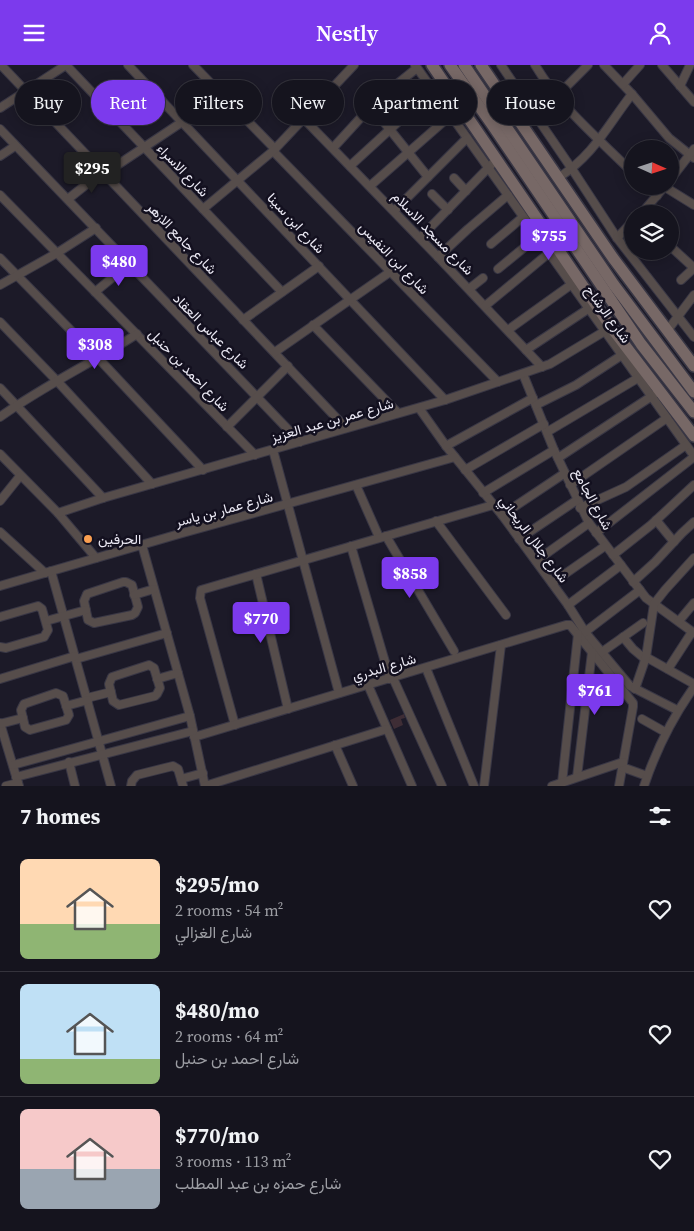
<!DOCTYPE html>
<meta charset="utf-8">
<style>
:root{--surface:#15141e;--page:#1e1d27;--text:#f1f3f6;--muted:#9d9ea4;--line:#34333c;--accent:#7c3aed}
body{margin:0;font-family:"Source Serif 4",Vazirmatn,serif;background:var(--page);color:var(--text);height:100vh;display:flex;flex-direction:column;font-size:19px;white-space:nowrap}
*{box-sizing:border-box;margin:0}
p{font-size:16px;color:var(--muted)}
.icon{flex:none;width:28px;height:28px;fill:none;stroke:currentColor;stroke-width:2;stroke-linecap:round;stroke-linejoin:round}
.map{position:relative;height:721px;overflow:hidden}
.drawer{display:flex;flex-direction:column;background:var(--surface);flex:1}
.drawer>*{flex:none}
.top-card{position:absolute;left:15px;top:15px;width:665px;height:45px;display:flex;gap:10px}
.needle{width:32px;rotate:93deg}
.controls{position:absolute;left:624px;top:75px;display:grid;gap:10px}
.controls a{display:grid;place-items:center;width:55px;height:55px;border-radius:50%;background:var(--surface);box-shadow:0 2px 12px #0003,0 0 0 1px var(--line);font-size:25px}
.price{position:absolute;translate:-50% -42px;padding:0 11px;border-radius:5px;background:var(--accent);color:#fff;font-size:16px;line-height:32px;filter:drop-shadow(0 1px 2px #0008)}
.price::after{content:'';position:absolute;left:50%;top:30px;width:15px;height:11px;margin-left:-8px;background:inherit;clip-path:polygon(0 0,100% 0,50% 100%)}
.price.current{background:#222;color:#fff}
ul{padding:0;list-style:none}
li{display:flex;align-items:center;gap:15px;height:125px;padding:0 20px}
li+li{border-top:1px solid var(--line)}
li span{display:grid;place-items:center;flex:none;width:140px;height:100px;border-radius:8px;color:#555}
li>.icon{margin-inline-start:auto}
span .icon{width:60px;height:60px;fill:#fffc;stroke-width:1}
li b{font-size:21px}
h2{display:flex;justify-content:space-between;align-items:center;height:60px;padding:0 20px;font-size:21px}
.chip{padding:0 18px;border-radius:22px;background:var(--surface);box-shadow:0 2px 12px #0003,0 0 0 1px var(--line);font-size:18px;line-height:45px}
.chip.current{background:var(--accent);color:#fff}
header{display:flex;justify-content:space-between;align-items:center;height:65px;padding:0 20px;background:var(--accent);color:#fff;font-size:22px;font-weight:600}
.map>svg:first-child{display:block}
</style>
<header><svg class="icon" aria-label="menu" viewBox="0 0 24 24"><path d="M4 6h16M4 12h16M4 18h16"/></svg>Nestly<svg class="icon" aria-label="person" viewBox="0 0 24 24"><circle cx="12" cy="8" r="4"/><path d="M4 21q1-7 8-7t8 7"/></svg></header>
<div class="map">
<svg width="694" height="721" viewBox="0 0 694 721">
<rect width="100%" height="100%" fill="#1c1a28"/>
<polygon fill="#3e2d35" points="404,649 405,653 401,654 403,660 394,664 390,655"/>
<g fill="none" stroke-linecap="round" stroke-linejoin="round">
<defs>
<g id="street">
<polyline points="1,0 346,363"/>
<polyline points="66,0 282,227"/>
<polyline points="128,0 445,335"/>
<polyline points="193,0 275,84"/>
<polyline points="415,0 694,391"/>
<polyline points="501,0 572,104 617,173 694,272"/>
<path d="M 535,0 C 560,42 598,73 632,107"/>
<polyline points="604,0 632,29 669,73 694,93"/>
<polyline points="662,0 694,37"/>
<polyline points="623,19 640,0"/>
<polyline points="680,21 690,0"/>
<polyline points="371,41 428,112"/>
<polyline points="0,43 66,0"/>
<polyline points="536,52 588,0"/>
<polyline points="304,54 438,192 542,302"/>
<polyline points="0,64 300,377"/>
<polyline points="333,83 376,36 417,3"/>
<polyline points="273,86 498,317"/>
<polyline points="0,91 15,81"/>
<polyline points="350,101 433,25"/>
<polyline points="104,109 182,57"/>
<polyline points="454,113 466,126"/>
<path d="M 558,113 C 594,90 607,61 632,29"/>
<polyline points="670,115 694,84"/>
<polyline points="370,121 451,50"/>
<polyline points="647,121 657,131"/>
<polyline points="665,122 694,140"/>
<polyline points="432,129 448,145"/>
<polyline points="0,130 255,390"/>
<polyline points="68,134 102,107"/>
<polyline points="203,144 273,86 354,0"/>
<polyline points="394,146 467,73"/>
<polyline points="641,149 665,121"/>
<polyline points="420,173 492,99"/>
<polyline points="617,173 632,157"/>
<polyline points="491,179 523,152"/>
<polyline points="670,181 694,203"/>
<polyline points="438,192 468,164 508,130"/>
<polyline points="0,193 99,294 203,405"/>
<polyline points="498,204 537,172"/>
<polyline points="681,215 694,203"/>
<polyline points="0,220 57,188 96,163"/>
<polyline points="469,224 483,213"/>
<polyline points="95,227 129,199"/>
<polyline points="485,241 549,188"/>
<polyline points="243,255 319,201"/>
<polyline points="0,257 58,317 152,419"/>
<polyline points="313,260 398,348"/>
<polyline points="508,265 572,219"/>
<polyline points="667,266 694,230"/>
<polyline points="526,285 591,242"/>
<polyline points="275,287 390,207"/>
<polyline points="523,309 554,385 589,458 646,533 694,568"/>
<polyline points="0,323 103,433"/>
<polyline points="536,340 576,320 622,290"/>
<polyline points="419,343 446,381 502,450 568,540 585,567 630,621 677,645"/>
<path d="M 0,352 C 43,321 92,298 137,269"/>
<polyline points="227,362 288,301"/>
<polyline points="547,367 638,313"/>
<polyline points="446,381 533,333"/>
<polyline points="273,385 339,628"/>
<polyline points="0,389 58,448 96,493"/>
<polyline points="558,393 655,329"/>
<polyline points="465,405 544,359"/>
<polyline points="356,420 379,472"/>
<polyline points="570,420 667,353"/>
<polyline points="483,428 554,385"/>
<polyline points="0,436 20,411"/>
<polyline points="580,443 626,422 686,380"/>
<polyline points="58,448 103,433 445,335 550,299 605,266"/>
<polyline points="502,450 565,408"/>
<polyline points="656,455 674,477"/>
<polyline points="436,456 506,550"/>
<polyline points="0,467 45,508"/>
<polyline points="596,468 694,392"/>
<polyline points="386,471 454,586"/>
<polyline points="519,474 577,435"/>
<polyline points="142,480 190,651 205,721"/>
<polyline points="351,481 390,614"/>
<polyline points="613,490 651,460 694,420"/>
<polyline points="536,496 589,458"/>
<polyline points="51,506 111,721"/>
<polyline points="256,509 288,644"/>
<polygon points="123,517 126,517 132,520 138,542 135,548 132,550 94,558 88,555 84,536 87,529"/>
<polyline points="633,517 655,497 682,468 694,457"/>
<polyline points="552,518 605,481"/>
<polyline points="0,521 179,469 455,392"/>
<polyline points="134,530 154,524"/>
<polyline points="568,540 621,500"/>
<polyline points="0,552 38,541 42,544 48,565 44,572 6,583 0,582"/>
<polyline points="46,556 86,545"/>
<polyline points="679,556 694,538"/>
<polyline points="585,567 640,525"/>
<polyline points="623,572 633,584 645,594"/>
<polyline points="602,587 643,558"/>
<polyline points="646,592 694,619"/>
<polyline points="76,594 167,568"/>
<polygon points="149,600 154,603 160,623 157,629 155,631 119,640 113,636 109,619 112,612"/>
<polyline points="426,603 474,721"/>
<polyline points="668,604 692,567"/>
<polyline points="393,613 442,721"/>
<polyline points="0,614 75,591"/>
<polyline points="157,614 178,608"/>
<polyline points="368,620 412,721"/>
<polyline points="635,624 646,592 654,539 665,525 694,493"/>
<polygon points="56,628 63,631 69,650 66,655 30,665 25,662 21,645 24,639"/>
<polyline points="87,633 111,627"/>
<polyline points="66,641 88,635"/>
<polyline points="642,654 665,667"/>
<polyline points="0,658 19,721"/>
<polyline points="0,659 23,653"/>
<polyline points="235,660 200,533 201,525 493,440"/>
<polyline points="194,672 566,560 570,560 633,638 633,642 619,721"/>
<polyline points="335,680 353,721"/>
<polyline points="69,697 75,721"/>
<polyline points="13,700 190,651"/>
<polyline points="622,702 647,711"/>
<polyline points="16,712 193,666"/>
<polyline points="577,712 592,587"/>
<polyline points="181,714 203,708"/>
<polyline points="562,718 578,569"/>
<polyline points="6,721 18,718"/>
<polyline points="131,721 132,716 137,710 173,701 178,704 183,721"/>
<polyline points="205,721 387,664"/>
<polyline points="484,721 501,580"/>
<polyline points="552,721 623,697"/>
<path d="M 644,721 C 656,685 672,653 694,622"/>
</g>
<g id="secondary">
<polyline points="432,0 611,262 694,371"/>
<polyline points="450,0 491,58 641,279 694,347"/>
<polyline points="464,0 614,220 694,327"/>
<polyline points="481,0 613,193 694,301"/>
</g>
</defs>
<use href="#street" stroke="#393745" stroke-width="10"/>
<use href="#secondary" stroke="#393745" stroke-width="14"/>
<use href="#street" stroke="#564d4b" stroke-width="8"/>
<use href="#secondary" stroke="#776866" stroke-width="11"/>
</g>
<circle fill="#fa9f50" stroke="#13101f" stroke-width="2" cx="88" cy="474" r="5"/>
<g text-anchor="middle" stroke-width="5" stroke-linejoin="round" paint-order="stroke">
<g font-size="14" fill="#ebe9f4" stroke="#13101f">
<text transform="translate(183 105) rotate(46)" y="5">شارع الاسراء</text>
<text transform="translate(296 158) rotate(47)" y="5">شارع ابن سينا</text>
<text transform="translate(433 168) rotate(46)" y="5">شارع مسجد الاسلام</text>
<text transform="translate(182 173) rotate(46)" y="5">شارع جامع الازهر</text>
<text transform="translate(394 193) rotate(46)" y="5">شارع ابن النفيس</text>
<text transform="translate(608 249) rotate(54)" y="5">شارع الرشاح</text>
<text transform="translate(211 266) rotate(45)" y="5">شارع عباس العقاد</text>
<text transform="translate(189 305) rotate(46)" y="5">شارع احمد بن حنبل</text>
<text transform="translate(332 355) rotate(-16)" y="5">شارع عمر بن عبد العزيز</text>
<text transform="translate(593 434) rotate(62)" y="5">شارع الجامع</text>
<text transform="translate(224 444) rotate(-15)" y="5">شارع عمار بن ياسر</text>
<text transform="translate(534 474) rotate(53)" y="5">شارع جلال الريحاني</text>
<text transform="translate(384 602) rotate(-16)" y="5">شارع البدري</text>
</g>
<g font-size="14" fill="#ebe9f4" stroke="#13101f" text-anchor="start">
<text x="98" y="479">الحرفين</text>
</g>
</g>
</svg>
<div class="controls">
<a><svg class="needle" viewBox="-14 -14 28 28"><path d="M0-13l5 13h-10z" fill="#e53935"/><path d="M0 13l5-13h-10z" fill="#9d9ea4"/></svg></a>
<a><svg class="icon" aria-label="layers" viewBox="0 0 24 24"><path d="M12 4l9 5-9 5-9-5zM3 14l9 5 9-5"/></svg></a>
</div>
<b class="price current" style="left:92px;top:129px">$295</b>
<b class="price" style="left:549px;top:196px">$755</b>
<b class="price" style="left:119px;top:222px">$480</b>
<b class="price" style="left:95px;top:305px">$308</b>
<b class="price" style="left:410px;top:534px">$858</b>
<b class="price" style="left:261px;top:579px">$770</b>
<b class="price" style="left:595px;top:651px">$761</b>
<div class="top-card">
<a class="chip">Buy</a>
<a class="chip current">Rent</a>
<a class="chip">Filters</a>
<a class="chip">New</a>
<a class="chip">Apartment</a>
<a class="chip">House</a>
</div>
</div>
<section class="drawer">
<h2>7 homes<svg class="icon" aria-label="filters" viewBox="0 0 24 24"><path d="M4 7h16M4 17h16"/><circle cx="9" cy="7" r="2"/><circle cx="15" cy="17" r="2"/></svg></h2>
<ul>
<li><span style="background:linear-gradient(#ffd9b3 65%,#8fb573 0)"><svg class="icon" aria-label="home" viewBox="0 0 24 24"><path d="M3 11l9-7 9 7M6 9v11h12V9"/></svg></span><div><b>$295/mo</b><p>2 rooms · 54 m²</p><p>شارع الغزالي</p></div><svg class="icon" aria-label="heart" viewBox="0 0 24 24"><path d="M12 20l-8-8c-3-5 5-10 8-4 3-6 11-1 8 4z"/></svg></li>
<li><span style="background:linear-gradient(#bfe0f5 75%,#8fb573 0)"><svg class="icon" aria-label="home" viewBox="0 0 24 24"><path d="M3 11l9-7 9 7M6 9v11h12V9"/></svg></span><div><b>$480/mo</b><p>2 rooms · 64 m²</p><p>شارع احمد بن حنبل</p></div><svg class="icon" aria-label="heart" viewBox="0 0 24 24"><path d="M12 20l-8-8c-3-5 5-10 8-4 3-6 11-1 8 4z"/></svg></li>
<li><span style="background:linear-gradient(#f6c9c9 60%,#9aa5b1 0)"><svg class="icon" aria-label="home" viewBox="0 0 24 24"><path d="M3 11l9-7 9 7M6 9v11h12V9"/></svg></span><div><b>$770/mo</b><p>3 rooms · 113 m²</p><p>شارع حمزه بن عبد المطلب</p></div><svg class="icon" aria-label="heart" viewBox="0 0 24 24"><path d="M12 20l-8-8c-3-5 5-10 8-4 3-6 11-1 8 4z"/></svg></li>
</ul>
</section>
